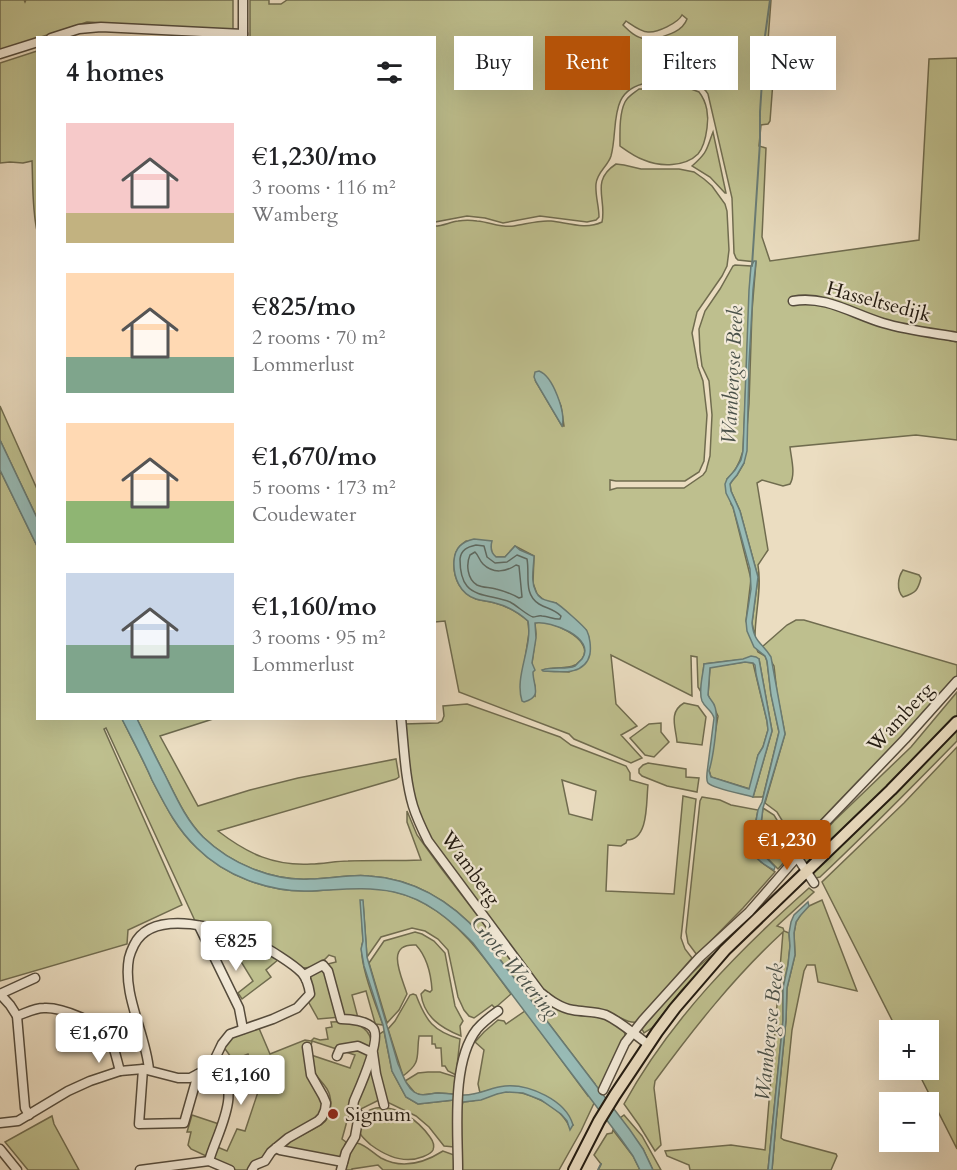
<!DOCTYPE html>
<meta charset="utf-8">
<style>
:root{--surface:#fff;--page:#f6f6f6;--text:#202124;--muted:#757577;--accent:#b45309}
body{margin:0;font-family:Cardo,serif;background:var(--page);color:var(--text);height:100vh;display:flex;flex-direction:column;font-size:22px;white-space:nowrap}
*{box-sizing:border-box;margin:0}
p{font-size:20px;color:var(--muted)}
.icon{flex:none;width:33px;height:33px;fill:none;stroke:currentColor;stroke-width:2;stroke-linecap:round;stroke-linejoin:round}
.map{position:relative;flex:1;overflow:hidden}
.panel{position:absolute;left:36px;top:36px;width:400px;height:684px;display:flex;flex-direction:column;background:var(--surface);border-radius:0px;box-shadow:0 6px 24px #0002}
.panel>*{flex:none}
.banner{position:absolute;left:454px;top:36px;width:412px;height:54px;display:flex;gap:12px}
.tools{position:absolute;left:879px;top:1020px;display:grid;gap:12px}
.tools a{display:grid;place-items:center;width:60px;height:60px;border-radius:0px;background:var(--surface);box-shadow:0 6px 24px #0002;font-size:30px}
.price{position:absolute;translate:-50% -51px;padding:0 14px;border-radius:6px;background:#fff;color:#222;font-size:20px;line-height:39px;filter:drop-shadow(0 2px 3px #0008)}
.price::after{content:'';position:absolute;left:50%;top:36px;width:18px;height:14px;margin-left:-9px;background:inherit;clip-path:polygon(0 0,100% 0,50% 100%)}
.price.on{background:var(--accent);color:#fff}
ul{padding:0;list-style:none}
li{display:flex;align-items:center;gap:18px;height:150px;padding:0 30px}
li span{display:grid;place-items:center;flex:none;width:168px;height:120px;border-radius:0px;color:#555}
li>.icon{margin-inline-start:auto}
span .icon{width:72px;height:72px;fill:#fffc;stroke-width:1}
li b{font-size:26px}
h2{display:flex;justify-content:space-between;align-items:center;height:72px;padding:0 30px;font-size:26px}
.chip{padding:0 21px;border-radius:0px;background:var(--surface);box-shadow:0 6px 24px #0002;font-size:21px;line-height:54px}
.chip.on{background:var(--accent);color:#fff}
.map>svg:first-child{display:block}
</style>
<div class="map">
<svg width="957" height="1170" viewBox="0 0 957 1170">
<rect width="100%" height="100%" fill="#ebddc1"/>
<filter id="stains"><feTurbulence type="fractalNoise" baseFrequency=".00333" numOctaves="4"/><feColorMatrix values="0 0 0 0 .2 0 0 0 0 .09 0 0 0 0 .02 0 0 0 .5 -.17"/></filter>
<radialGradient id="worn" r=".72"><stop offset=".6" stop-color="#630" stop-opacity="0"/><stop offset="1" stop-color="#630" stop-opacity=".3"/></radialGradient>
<g fill="#bebf8e" stroke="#706c4f" stroke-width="1.5" fill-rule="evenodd">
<polygon points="0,0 24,0 25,2 26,0 233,0 233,30 87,22 41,37 38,38 37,39 0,51"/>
<path d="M 250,0 L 269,0 L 269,4 L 281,4 L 287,0 L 771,0 L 766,68 L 774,68 L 770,121 L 768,124 L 761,125 L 759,146 L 766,148 L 762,237 L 770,261 L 919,240 L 929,59 L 957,58 L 957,334 C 931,329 904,326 878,318 C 855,310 835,299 811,297 L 815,301 L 902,330 L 957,342 L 957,440 L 916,435 L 790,447 C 791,458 796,474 790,484 L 783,486 L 762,480 L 757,483 L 768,550 L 758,565 C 762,590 755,613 755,637 L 752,623 L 758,577 L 740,511 L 731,491 L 730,484 L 732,481 L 737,475 L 744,463 L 749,404 L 752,311 L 756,262 L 738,260 L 736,258 L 734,253 L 732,198 L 708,94 C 699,78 668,84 651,84 L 651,40 C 664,36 682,33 687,19 L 682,15 C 678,23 657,33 648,32 C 641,32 632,25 626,21 L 623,25 C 629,31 636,38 646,39 L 647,83 C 607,90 619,127 611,156 C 608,166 597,172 596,184 C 595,195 599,206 599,217 L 596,220 L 587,222 L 540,216 L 503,223 L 485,218 L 467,216 L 435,222 L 435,38 L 250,37 Z"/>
<path d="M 37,51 L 38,51 L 37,231 C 32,208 33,184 32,161 L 23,163 L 10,162 L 0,163 L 0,63 Z"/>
<path d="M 639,89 L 691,89 L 699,92 C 707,102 709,116 707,128 C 706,136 704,147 698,154 C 685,167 660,167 644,160 C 635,157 627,151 620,146 C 620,133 619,114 625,102 C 628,96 634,93 639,89 Z"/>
<path d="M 713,132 L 726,193 L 725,193 L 710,177 L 692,166 C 708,152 706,150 713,132 Z"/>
<path d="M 616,164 L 624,165 L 641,169 L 679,169 L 694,172 L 704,179 L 712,186 L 725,204 L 727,211 L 729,250 L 727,266 L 722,276 L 697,312 L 692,333 L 698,367 L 703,381 L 707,415 L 704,461 L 699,472 L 685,481 L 616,481 L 610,480 L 610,490 L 617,488 L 684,488 L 703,475 L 706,471 L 710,456 L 712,415 L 709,381 L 702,366 L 700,351 L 699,329 L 705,311 L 720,289 L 733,266 L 735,265 L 751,266 L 743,451 C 740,462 736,472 727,479 L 731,504 L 733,507 L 751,579 L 746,621 L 758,652 L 765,656 L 767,661 L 771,694 L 779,732 L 763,797 L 753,797 L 772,731 L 759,659 L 738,660 L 704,664 L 701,692 L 698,687 L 697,657 L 691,656 L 692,696 L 611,655 L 616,704 L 637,726 L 621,735 L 642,758 L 631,763 L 574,739 L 569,734 L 459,692 L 445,621 L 435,622 L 435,226 C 443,226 450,222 458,221 C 464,220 471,220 477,221 C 490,222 501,228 514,226 C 527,224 538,220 551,221 C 568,223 586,230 602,222 C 607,199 590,181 616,164 ZM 536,382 L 555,392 L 561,406 L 564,426 L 562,426 ZM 466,541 L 491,546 L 492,554 L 496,557 L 505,557 L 515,546 L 534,556 L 533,583 L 537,594 L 545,601 L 556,603 L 586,630 L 589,638 L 582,666 L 569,672 L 543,670 C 553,666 566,670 575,665 C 576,665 581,660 582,659 C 595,641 557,624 544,622 C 541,622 537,622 535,623 L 536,634 L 532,663 L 532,675 L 535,686 L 535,696 L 521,685 L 529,633 L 528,621 C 519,613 507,606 495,603 C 488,601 482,601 476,599 C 461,594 454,579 454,565 C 454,554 457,547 466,541 Z"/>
<polygon points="0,406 37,489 37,518 0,440"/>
<path d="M 0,470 L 37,546 L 38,718 L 122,719 C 132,739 143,759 152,780 C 165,805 176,828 197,848 C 225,876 268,892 308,891 C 323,891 338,888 353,888 C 377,887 403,892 424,903 C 462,924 486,960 511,994 L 495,1008 L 492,1005 L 474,1018 L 469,1016 L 464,1010 L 458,997 L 448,950 L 438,939 L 425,931 L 412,928 L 381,937 L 367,957 L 363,902 L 361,902 L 363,941 C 356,957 377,1008 383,1025 L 376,1024 L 375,1023 L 366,991 L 352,995 L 358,1018 L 341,1017 L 318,1019 L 308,1001 L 307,975 L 328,964 L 336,962 L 335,957 L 329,955 C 321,964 314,968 302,968 L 278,953 L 196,923 L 106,728 L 104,729 L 182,905 L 128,930 L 127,944 L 0,981 Z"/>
<path d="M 903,570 L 919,575 L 921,578 C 918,590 916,593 903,597 C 896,590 898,577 903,570 Z"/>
<polygon points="796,620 804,620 957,665 957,678 883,759 859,780 797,845 777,812 765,803 785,734 777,693 774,666 762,647 787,625"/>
<polygon points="745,662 753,663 767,721 768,730 763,747 758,755 750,789 711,777 709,770 718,716 708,695 710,667"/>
<polygon points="957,692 957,717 884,793 807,865 801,858 834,821 911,747"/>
<path d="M 684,703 L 698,706 L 706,717 L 702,745 L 677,742 C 676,728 668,712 684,703 Z"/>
<path d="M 467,704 L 560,737 L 571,745 L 626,766 L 630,773 L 630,780 L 648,785 C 646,802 649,840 627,840 L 626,843 L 621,846 L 608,845 L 606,891 L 674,894 L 683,796 L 696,799 L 681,938 L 685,949 L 692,958 L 637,1022 C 627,1024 620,1016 611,1014 C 582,1006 564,1011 541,987 L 428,838 L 412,793 L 404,724 L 438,723 L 442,721 L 444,716 L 443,706 ZM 562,780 L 596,791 L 592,820 L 569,814 Z"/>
<path d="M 137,719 L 213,719 L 160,736 L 198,806 L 250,790 L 298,778 L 396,759 L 399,777 L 396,779 L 218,831 C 248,854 274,866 311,864 C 323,864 336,861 348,861 C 372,860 397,861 421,860 L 407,822 L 407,811 L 417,835 L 441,868 L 531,985 L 544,1001 L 551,1006 L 562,1010 L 591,1014 L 621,1025 L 625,1034 L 625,1037 L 581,1131 L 559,1170 L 462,1170 L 461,1109 L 463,1102 C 479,1102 489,1094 504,1092 C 525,1089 560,1106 569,1126 L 573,1125 C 568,1118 562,1109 556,1103 C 551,1099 545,1096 539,1094 C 516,1083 503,1085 480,1093 L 478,1084 L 484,1050 L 475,1042 L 484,1032 L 498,1020 L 504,1021 L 506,1024 L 525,1011 L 588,1096 L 595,1084 L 482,936 C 453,903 415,879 369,876 C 350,874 330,879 310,879 C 272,881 231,864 203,837 C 186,820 176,797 165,775 C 155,756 146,737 137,719 Z"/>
<polygon points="661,723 661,732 669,742 654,757 645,755 630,738 649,724"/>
<path d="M 957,728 L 957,741 C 912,787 867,833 820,877 L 816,878 L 813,876 L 812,873 Z"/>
<polygon points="957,747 957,1149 917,1070 928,1070 928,1030 897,1030 822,882 904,803"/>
<polygon points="648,763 686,769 686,777 699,778 697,792 667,786 642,776 639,773 639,769 643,765"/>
<polygon points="702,797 720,800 731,805 758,810 752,842 761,862 775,872 743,908 697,955 688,943 686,932 700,801"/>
<polygon points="763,808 774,815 795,850 778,869 759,850 759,840"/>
<path d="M 809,888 L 814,892 L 777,926 L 783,928 L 784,931 L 789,933 L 790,946 L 788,965 L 783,988 L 783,1020 L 768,1170 L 690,1170 L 689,1165 L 667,1156 L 665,1151 L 731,1145 L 765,1150 L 783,932 C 735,976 694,1028 655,1081 L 654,1088 L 661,1145 L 655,1151 L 639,1125 L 624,1104 C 670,1020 738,951 809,888 Z"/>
<polygon points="822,900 857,991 818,982 815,965 807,965 804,971 792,1030 781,1138 784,1140 836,1154 837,1156 831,1170 772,1170 776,1122 786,1020 787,988 795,955 794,933 796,922 803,911 809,906"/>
<polygon points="203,930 245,941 279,959 266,970 271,977 242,999 238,993 253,981 234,950 220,959"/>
<path d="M 415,932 L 422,934 L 434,941 L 445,953 L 455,1006 L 463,1021 L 460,1026 L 461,1036 C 441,1028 424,1017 421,994 L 425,990 L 430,992 L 432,990 C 431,974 427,957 416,945 C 384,943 402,977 407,994 L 399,1010 L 387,1023 L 369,963 L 384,941 Z"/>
<path d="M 721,948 L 681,991 L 652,1028 L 644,1033 L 642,1029 C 666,1000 690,971 721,948 Z"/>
<path d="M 413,994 L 416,995 C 426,1021 433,1031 460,1039 L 456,1075 L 448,1071 L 445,1066 L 442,1066 L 441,1048 L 436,1048 L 435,1044 L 432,1044 L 432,1036 L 419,1036 C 416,1057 422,1062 403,1076 L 388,1029 L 395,1021 L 410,995 Z"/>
<path d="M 331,1022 C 346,1021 367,1022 371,1040 C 374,1053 358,1085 353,1098 C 349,1112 346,1126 342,1139 L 346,1142 L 340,1159 L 280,1148 C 293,1138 309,1133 322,1124 C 332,1117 333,1099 327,1089 C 323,1082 315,1076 313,1069 C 312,1065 312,1059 311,1055 L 350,1068 L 355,1055 L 312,1041 L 311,1046 L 304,1047 L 323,1103 L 320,1115 L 248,1170 L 235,1170 L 213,1160 L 215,1146 L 227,1151 L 237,1129 L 245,1131 L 258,1092 L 257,1077 L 248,1054 L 233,1060 L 223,1046 L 229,1039 L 258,1026 L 270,1054 L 305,1040 L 311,1041 L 314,1038 L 320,1040 L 328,1039 L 326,1028 L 332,1027 Z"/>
<polygon points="384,1031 392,1071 406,1097 418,1104 454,1100 454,1147 444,1146 429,1127 416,1116 387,1102 385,1098 375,1048 377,1036"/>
<polygon points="371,1060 379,1100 361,1109 358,1108 356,1102"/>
<polygon points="428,1072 440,1072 456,1077 454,1094 438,1093 421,1095 415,1093 405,1081 418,1073"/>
<path d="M 376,1108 C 397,1105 418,1120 430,1137 C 433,1141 435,1145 433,1150 C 431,1154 427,1155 422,1157 C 404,1164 386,1156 371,1145 C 363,1138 357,1134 360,1123 C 363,1114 367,1110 376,1108 Z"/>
<polygon points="192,1115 219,1124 206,1156 191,1149 188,1145 191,1132 187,1132"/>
<polygon points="624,1115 642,1136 661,1170 653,1170 643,1149 620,1118"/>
<polygon points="52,1116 54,1124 79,1170 28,1170 5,1142"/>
<polygon points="613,1130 633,1156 640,1170 598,1170 601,1164 594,1155 607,1134 612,1133"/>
<path d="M 357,1143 C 366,1145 373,1153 381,1158 C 403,1170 424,1163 443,1151 L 454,1155 L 454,1170 L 383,1170 L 378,1165 L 352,1169 L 352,1170 L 344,1170 C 347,1161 348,1147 357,1143 Z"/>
</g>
<g fill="#98bbb6" stroke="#697b74" stroke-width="1.5" fill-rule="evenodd">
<path d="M 754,261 L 756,261 L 753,290 L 749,364 L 747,451 L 744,463 L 737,475 L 732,481 L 730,484 L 731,491 L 740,511 L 758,577 L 752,623 C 754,643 762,642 771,657 L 785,734 L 763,808 L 759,840 L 759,850 L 775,867 L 774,870 C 765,865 754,859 751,848 L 758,810 L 762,802 L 779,732 L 771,695 L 767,661 L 765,656 L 754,647 L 747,631 L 746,621 L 751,589 L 750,569 L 733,507 L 726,493 L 725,484 L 727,479 L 735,470 L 741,460 L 743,451 L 749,290 L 751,266 Z"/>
<path d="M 539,371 C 553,376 566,413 562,426 L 536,382 L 534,377 L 535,372 Z"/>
<polygon points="0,440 37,518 37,546 0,470"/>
<path d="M 474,539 L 492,541 C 490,548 491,553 496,557 L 505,557 L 515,546 L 520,550 L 534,556 C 534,567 530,581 536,592 C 540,601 548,600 556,603 C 560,605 585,627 587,631 C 590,637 591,647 590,654 C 585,676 560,672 543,671 L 542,670 C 553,666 566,670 575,666 C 576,665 580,661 582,659 C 597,638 550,620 535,623 L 536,638 L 532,663 L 535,670 L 533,672 C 533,686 543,697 524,702 L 522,701 C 514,676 533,647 528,621 C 519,613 507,606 495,603 C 489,601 482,601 476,599 C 460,594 453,577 454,561 C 455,547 462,542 474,539 Z"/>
<path d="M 751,656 L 756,657 L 759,659 L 772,731 L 753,797 C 743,794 714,789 708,783 C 706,780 707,776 707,773 L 714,718 C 712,710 705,708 702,701 C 698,691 703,675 704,664 L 743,659 ZM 745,662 L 753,663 L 755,665 L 756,674 L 767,721 L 768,730 L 763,747 L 758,755 L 749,789 L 711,777 L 709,771 C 713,758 719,719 715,707 C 714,702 710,700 708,695 L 710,668 Z"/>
<path d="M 122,719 L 137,719 C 146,737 155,756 165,775 C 176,797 186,820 203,837 C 231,864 272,881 310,879 C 330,879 350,874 369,876 C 415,879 453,903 482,936 L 630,1130 L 643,1149 L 653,1170 L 640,1170 L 633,1156 L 621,1139 L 473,943 C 451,920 426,899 394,892 C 365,886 338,890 308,891 C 269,892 225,876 197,848 C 176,828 165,805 152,780 C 143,759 132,739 122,719 Z"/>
<path d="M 360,900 L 363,900 L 367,957 L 398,1064 C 403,1074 405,1085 414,1092 C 421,1097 429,1094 436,1093 C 446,1093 455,1095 464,1095 C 480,1095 491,1087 505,1086 C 529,1084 566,1100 573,1125 L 570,1130 L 567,1121 L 561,1114 L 541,1100 L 523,1093 L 506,1092 L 497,1094 L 481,1100 L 463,1102 L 454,1100 L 418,1104 L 406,1097 L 392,1071 L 383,1025 L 364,966 L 361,949 L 363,941 Z"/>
<polygon points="808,902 809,906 800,916 796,922 794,933 795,955 787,988 786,1020 776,1122 772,1170 768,1170 783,1020 783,988 788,965 790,946 789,933 791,922 794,915"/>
</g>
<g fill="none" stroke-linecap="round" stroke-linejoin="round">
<g stroke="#5d6a63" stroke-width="1.5">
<path d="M 476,545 L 484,546 L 487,557 L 495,563 L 507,562 L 517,555 L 527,559 C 530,575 523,594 539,604 C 547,609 553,608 561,616 L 560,619 C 554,620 549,616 542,616 C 539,615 536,617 533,617 C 528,616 516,605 510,602 C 496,596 476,597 467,586 C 461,579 460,568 460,559 C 461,550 467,547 476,545 Z"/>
<path d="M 475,552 C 479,556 479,560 483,564 C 493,574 506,572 516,565 L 519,566 L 522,597 L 519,598 C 512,594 504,591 496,589 C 490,587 483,588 477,585 C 467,579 466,564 470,555 Z"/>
</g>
<g stroke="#697b74" stroke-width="2">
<polyline points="752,266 760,142 760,112 765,36 770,0"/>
<polyline points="598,1170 601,1164"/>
</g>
<defs>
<g id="minor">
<polyline points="51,38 79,29 101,27 243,34"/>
<polyline points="243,38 243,0"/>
<polyline points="0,54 38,42"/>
<path d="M 793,301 C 825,295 853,314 883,323 C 906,330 933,333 957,337"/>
<path d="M 401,718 C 404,747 405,779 413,806 C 417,819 422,829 428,841 L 540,992 C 550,1000 560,1008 573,1010 C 584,1012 595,1011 606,1015 C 621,1022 635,1035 649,1045"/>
<polyline points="797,857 814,883"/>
<polyline points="199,926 239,1008 243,1029"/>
<path d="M 306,979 L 306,974 L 323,965 L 328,971 L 341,1019 C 351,1019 367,1021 373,1028 C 382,1039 359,1089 354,1101 L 353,1106 L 359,1115 L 355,1137 L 346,1152 L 341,1170"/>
<polyline points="0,994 10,1005 17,1016 25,1108 29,1115"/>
<polyline points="0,994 35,978"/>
<path d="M 17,1016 C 26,1013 34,1008 44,1008 C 62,1007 101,1023 110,1039 C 115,1049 117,1061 120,1071"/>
<polyline points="337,1056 340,1049 358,1046 373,1053 376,1074 384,1105"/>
<polyline points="143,1069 139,1124 184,1123 198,1074"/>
<polyline points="603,1090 625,1043 643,1020 699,958 749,912 797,857 816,832 905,739 957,681"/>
<path d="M 0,1123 L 18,1121 L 68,1091 L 90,1081 L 120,1071 L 143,1069 L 178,1078 L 190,1078 L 211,1067 L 222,1044 L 230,1034 L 273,1019 L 297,1008 L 310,994 C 309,987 307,979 302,973 C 293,964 268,948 256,943 C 226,929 153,906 134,945 C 132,949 130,954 129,958 C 122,995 146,1034 149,1070"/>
<polyline points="276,1148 280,1150 343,1162"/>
<polyline points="0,1149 17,1170"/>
<path d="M 209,1161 C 216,1134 248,1084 211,1067"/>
<polyline points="140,1170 209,1161 230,1170"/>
<polyline points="252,1170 255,1165 265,1161 271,1152 288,1138 318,1121 322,1117 325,1110 326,1103 323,1096 311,1075 307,1047"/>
<path d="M 458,1170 C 458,1130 451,1062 477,1029 C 483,1022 491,1016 498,1011"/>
</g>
<polyline id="major" points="574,1170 599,1121 615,1095 657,1032 675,1008 725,950 891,790 957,722"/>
</defs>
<use href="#minor" stroke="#544b3c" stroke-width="11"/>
<use href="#major" stroke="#221a10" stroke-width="14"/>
<use href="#minor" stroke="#f2e9d7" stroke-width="8"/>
<use href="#major" stroke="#ebddc1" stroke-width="10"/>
</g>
<circle fill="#8f2418" stroke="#f2e9d7" stroke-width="2" cx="333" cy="1114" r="6"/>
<g text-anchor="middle" stroke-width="4.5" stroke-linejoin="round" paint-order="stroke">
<g font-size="20" fill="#221a10" stroke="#f2e9d7">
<text transform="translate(879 301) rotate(15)" y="7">Hasseltsedijk</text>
<text transform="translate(900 717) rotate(-47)" y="7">Wamberg</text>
<text transform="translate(471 868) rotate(54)" y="7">Wamberg</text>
</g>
<g font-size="20" fill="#221a10" stroke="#f2e9d7" text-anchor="start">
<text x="345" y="1121">Signum</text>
</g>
<g font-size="21" font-style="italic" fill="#4b524a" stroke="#f2e9d7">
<text transform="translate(732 375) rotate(-87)" y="7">Wambergse Beek</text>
<text transform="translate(515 967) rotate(51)" y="7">Grote Wetering</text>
<text transform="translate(769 1032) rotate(-84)" y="7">Wambergse Beek</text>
</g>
</g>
<rect width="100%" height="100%" filter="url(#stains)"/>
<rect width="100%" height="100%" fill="url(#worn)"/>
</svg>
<div class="tools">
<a>+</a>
<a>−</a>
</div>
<b class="price on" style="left:787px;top:871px">€1,230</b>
<b class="price" style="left:236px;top:972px">€825</b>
<b class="price" style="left:99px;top:1064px">€1,670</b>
<b class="price" style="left:241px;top:1106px">€1,160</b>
<div class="banner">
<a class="chip">Buy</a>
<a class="chip on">Rent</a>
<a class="chip">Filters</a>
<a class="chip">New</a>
</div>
<section class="panel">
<h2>4 homes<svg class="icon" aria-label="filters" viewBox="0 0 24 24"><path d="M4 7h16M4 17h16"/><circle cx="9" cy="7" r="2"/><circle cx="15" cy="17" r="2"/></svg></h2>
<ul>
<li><span style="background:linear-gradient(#f6c9c9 75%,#c2b280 0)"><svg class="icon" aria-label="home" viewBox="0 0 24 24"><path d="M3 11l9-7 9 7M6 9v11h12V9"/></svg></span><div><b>€1,230/mo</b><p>3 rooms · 116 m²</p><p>Wamberg</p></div></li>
<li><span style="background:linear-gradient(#ffd9b3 70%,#7fa58c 0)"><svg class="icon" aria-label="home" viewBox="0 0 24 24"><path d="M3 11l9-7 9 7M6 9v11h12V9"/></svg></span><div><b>€825/mo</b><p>2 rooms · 70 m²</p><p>Lommerlust</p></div></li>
<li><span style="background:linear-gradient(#ffd9b3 65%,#8fb573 0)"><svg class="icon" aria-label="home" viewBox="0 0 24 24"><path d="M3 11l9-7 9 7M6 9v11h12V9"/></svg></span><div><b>€1,670/mo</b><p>5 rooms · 173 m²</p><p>Coudewater</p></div></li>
<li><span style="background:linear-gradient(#c9d6e8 60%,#7fa58c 0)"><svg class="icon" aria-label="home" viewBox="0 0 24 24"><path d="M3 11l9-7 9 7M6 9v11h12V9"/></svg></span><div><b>€1,160/mo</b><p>3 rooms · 95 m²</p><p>Lommerlust</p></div></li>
</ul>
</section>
</div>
